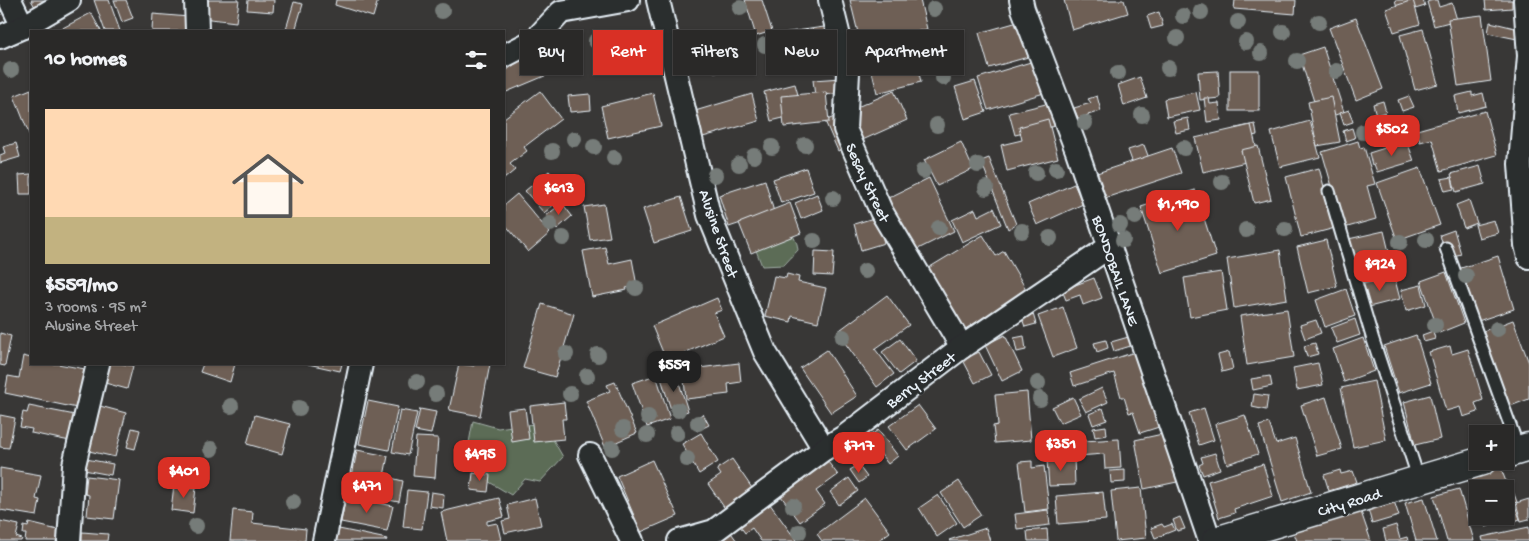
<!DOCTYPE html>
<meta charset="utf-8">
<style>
:root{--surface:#2a2928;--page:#323130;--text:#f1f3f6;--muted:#a5a6a8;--line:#464545;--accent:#d93025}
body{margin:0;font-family:"Gochi Hand",sans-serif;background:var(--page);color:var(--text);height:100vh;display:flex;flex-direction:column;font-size:19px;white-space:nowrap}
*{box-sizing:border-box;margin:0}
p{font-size:16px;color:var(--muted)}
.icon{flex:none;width:28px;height:28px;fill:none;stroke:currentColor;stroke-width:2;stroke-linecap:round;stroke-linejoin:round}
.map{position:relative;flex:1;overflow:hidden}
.panel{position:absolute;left:30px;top:30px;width:475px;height:335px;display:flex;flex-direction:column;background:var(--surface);border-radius:0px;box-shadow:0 1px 4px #0004,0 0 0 1px var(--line)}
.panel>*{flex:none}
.hud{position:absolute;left:520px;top:30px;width:475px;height:45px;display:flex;gap:10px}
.fabs{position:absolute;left:1469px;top:425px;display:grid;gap:10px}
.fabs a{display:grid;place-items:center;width:45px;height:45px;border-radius:0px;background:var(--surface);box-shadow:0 1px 4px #0004,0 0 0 1px var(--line);font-size:25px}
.price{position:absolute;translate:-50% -42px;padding:0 11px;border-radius:10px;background:var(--accent);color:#fff;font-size:16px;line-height:32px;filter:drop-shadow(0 1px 2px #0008)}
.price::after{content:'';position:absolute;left:50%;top:30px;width:15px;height:11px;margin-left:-8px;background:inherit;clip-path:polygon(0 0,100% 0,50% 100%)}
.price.current{background:#222;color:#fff}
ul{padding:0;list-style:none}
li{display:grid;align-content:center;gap:10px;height:265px;padding:0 15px}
li span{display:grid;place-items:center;height:155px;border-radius:0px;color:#555}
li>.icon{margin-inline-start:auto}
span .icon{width:90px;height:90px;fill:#fffc;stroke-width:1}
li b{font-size:21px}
h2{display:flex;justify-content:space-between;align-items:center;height:60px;padding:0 15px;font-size:21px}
.pill{padding:0 18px;border-radius:0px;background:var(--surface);box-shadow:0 1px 4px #0004,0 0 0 1px var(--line);font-size:18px;line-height:45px}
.pill.current{background:var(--accent);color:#fff}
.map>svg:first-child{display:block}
</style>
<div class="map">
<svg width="1529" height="541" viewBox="0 0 1529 541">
<rect width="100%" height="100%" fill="#383736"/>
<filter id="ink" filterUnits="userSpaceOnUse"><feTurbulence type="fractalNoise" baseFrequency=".02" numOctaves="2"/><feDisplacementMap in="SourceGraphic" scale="10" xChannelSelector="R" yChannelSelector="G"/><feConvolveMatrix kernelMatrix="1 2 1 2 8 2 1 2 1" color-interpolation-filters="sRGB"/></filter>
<g filter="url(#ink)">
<g fill="#5b6c56" stroke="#a2aea7">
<polygon points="792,233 797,244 798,250 784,265 762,266 754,245"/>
<polygon points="473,421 498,428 519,425 544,424 563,457 540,482 525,479 511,495 486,480 490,455 468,448"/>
</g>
<g fill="#6e5f54" stroke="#e8f1f8">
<polygon points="31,0 47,0 35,7"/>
<polygon points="94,0 109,0 120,31 105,31"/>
<polygon points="114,0 126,0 133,18 122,22"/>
<polygon points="205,0 239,0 236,22 202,18"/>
<polygon points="248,0 274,0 273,12 247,10"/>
<polygon points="336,0 378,0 373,17 335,5"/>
<polygon points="745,0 762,0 772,31 756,36"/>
<polygon points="850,0 920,0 927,29 861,45"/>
<polygon points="1064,0 1124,0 1128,13 1072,30"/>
<polygon points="1235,0 1296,0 1295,14 1234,9"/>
<polygon points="1395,0 1423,0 1425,6 1399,14"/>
<polygon points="1413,0 1420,24 1394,32 1386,9"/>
<polygon points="1433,0 1437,0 1439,7 1452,3 1457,20 1434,26 1427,2"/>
<polygon points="1485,0 1512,0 1512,8 1486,10"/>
<polygon points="294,2 303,4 295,31 286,29"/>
<polygon points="1159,12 1163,26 1151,29 1147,16"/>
<polygon points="91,13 101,31 57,31"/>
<polygon points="153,14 189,17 188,31 152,31"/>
<polygon points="1482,15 1491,81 1458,86 1448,19"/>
<polygon points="1356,18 1383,89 1356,100 1329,28"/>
<polygon points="1018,22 1028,57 989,68 979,33"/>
<polygon points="1490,22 1519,29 1517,39 1488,33"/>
<polygon points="831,26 836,61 781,70 775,34"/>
<polygon points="1423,29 1438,84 1415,90 1400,35"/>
<polygon points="548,39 559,70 504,93 504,71 507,70"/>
<polygon points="750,41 754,67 715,73 711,48"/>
<polygon points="1323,47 1344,112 1320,120 1299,55"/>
<polygon points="913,48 921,82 877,93 869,59"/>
<polygon points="1034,61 1044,93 988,110 978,78"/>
<rect x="1230" y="70" width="29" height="41"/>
<polygon points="1218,71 1220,98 1200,100 1198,72"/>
<polygon points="1140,77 1147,98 1124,106 1118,85"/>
<polygon points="841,78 842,93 815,96 813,80"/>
<polygon points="975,81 986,112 965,119 955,87"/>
<polygon points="795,84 803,113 771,121 764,92"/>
<polygon points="31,89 31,139 14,96"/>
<polygon points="540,91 561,119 524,147 527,151 510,164 515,170 504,179 504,118"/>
<polygon points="894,91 907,120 838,151 825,121"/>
<polygon points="826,92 829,122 784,127 781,96"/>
<polygon points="1196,92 1200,110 1167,117 1164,99"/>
<polygon points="1472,92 1472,96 1483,93 1486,106 1458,113 1455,96"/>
<polygon points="653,93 661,126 608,138 601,106"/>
<polygon points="590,94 591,110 570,112 568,96"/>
<polygon points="752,94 759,121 703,137 695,111"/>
<polygon points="1097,96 1101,111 1078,118 1074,108 1091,103 1088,99"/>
<polygon points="1409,96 1414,107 1402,111 1398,100"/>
<polygon points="1331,97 1340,142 1317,146 1308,102"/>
<polygon points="1204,98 1209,98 1210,104 1219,103 1221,120 1207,122"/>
<polygon points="1383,101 1386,112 1376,115 1373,104"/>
<polygon points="1050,103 1055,126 1015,135 1009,113"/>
<polygon points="1349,110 1353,122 1344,125 1340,113"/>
<polygon points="1485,111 1497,155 1441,171 1432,139 1420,142 1417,130"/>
<polygon points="1388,117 1394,138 1373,144 1366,120 1373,118 1373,122"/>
<polygon points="1188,118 1190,130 1176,133 1173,121"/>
<polygon points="1048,119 1058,158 1007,171 1001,145 1022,140 1019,127"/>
<polygon points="1310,121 1320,157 1280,167 1271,132"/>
<polygon points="1255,124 1257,135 1238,139 1236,128"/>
<polygon points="1251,125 1259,159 1203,172 1195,138"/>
<polygon points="1352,128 1355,138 1346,141 1343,131"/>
<polygon points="1358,141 1360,148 1364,147 1375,184 1367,186 1376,219 1344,228 1322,152"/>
<polygon points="1407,141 1414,161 1377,172 1374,164 1372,165 1369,153"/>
<polygon points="961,142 973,169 937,186 924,160"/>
<polygon points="16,143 20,157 0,163 0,155 5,153 3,147"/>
<polygon points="1144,145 1150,161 1172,153 1178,169 1140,183 1128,150"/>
<polygon points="1258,146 1271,199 1254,203 1241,150"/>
<polygon points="1172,148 1181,173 1105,198 1097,173"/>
<polygon points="989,158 1016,224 1008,229 981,161"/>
<polygon points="1480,166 1485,184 1456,192 1451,174"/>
<polygon points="806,168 814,192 781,203 773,179"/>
<polygon points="1319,168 1335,228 1301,237 1286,177"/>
<polygon points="1420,168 1440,225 1397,240 1377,183"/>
<polygon points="549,171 568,193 544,213 525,191"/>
<polygon points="31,174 31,194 20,194 19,175"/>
<polygon points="1452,177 1454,189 1445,191 1441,179"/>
<polygon points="929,178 954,231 914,251 888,198"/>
<polygon points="765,180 774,212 729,227 719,195"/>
<polygon points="1074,184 1083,204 1037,225 1028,204"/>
<polygon points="1195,190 1216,256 1162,273 1141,207"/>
<polygon points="517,194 550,233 528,252 504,223 504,205"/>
<polygon points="817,194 823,210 801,219 795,203"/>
<polygon points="681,197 692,231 654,243 643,209"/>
<polygon points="1469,200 1477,223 1464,228 1456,205"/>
<polygon points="562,203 572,216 557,229 546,216"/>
<polygon points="790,203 801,233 751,253 739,223"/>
<polygon points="604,204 610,237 590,240 584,207"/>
<polygon points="994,208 1001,224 962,242 952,220 975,209 978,216"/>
<polygon points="877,217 884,243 861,250 854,224"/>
<polygon points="1494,220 1498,233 1479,238 1475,225"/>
<polygon points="1454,230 1461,254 1446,258 1440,235"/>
<polygon points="1384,231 1394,273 1355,283 1344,240"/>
<polygon points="983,235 996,256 1004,251 1027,291 962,331 925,270"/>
<polygon points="1326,240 1337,286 1308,293 1297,247"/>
<polygon points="605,247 609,264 632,259 637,286 626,288 627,290 592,297 583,251"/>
<polygon points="1280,250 1287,299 1234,308 1227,259"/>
<polygon points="815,251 834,252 832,276 814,275"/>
<polygon points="1498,256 1514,309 1475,322 1458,269"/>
<polygon points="1221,272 1227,310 1190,317 1184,278"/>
<polygon points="1446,272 1464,323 1439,333 1421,281"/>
<polygon points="787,274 799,277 798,282 826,288 818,322 792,316 791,322 765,316 774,276 786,278"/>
<polygon points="1394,276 1400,299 1365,308 1359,285"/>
<polygon points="1094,278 1102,298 1083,305 1080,295 1066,300 1062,290"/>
<polygon points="1421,285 1426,305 1406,311 1401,290"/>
<polygon points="1346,289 1355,316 1325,327 1316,300"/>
<polygon points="887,295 909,325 875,349 894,374 877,387 837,332"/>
<polygon points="717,298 722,310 714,313 724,336 672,358 670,352 664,355 652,326"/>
<polygon points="542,304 574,314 555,377 523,368"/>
<polygon points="1063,307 1077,348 1053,357 1038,316"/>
<polygon points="1287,309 1294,357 1247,365 1240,316"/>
<polygon points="1033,314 1036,324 1025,327 1022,318"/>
<polygon points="1355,319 1360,335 1337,343 1331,328"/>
<polygon points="1316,320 1321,333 1305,339 1300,325"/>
<polygon points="1513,320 1529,363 1529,399 1505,408 1478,333"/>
<polygon points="1433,331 1435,339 1424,342 1422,335"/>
<polygon points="0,333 11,336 5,366 0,365"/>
<polygon points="1005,335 1022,371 1002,381 985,345"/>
<polygon points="1416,335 1431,383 1399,393 1384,346"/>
<polygon points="1024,336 1026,350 1017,352 1014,338"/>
<polygon points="1132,336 1134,345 1114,351 1111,342"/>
<polygon points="1363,338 1374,371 1344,382 1333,349"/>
<polygon points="900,339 916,361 899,374 882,352"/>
<polygon points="1106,340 1108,348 1097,352 1094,343"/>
<polygon points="1315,343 1318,354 1307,357 1304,346"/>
<polygon points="1450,346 1452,354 1468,349 1483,400 1475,403 1478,412 1463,417 1460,407 1446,411 1429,352"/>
<polygon points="827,350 857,396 831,413 800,368"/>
<polygon points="979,352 991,375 975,383 963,360"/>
<polygon points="1135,352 1159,427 1140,433 1133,412 1129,413 1124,397 1121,397 1114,373 1074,386 1070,373"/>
<polygon points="1229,352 1233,369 1222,372 1218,355"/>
<polygon points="23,356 31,358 31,364 58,364 85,369 77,408 5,393 8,376 19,378"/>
<polygon points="739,363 741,382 728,384 729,394 686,399 683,370"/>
<polygon points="1318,363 1323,385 1297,390 1293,368"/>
<polygon points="110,364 121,364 133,366 127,389 105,383"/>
<polygon points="203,364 235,364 230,382 200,372"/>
<polygon points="308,364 342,364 340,371"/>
<polygon points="459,364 474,366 475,364 490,364 480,416 449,410"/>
<polygon points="675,370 688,411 673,416 660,375"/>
<polygon points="656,375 670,419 647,427 632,383"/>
<polygon points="1270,376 1272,386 1253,390 1251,379"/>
<polygon points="1374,381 1386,440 1353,447 1341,388"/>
<polygon points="615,382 637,433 605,447 586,401 610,391 607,385"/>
<polygon points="1102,388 1108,402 1086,412 1079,399"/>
<polygon points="1027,392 1031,440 995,443 993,426 998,425 995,395"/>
<polygon points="1254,394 1268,396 1266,410 1252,407"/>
<polygon points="1430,395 1440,439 1415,445 1404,402"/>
<polygon points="1073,397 1081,414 1060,423 1052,407"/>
<polygon points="1326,397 1342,449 1317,456 1301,405"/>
<polygon points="368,401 398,407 389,450 359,444"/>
<polygon points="564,402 566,419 562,419 564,439 534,442 530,406"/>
<polygon points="918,405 936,429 907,450 889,426"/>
<polygon points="29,406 75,415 70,441 31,433 32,429 20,427 23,412 27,413"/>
<polygon points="100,406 126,413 115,457 89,451"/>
<polygon points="525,408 529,439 512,442 508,410"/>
<polygon points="1103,408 1107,420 1093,425 1089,414"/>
<polygon points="1204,408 1214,440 1199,445 1189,413"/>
<polygon points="420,409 436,412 431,434 415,431"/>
<polygon points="400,410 417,413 408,455 392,452"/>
<polygon points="703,414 709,425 697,431 691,420"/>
<polygon points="0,415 15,418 9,448 0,447"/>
<polygon points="255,415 290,424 282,454 247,444"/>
<polygon points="1245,415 1258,454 1227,464 1215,424"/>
<polygon points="1269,423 1276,444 1295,438 1311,492 1282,502 1259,426"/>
<polygon points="1106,426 1107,435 1095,437 1093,428"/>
<polygon points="132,428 140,430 135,449 127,447"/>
<polygon points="878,430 898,456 888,464 868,437"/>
<polygon points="701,433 718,462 699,474 682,444"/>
<polygon points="1167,433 1177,482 1144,489 1135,440"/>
<polygon points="416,437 438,438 435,478 413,476"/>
<polygon points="1119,439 1121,468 1105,469 1104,454 1065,457 1065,442"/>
<polygon points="357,450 388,456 382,486 376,484 373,497 349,492"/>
<polygon points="1215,453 1220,469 1203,475 1199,465 1203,463 1201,457"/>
<polygon points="825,458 838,475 816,491 825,504 800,522 778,492"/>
<polygon points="1074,458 1075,485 1049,486 1047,460"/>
<polygon points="86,459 113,464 111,475 84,470"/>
<polygon points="732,459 754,491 726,510 708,484 721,475 717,469"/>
<polygon points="652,460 672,505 673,505 678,516 641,532 617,476"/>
<polygon points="1032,461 1032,468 1044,466 1049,509 1025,512 1019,462"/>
<polygon points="1263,464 1273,496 1234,509 1235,513 1219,518 1208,481"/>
<polygon points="858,465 867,477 859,483 850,470"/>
<polygon points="1500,466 1508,487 1511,486 1517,502 1514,503 1520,519 1507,524 1505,520 1486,527 1482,516 1505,516 1505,489 1478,489 1478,505 1468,478"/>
<polygon points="0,468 41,475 36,499 40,500 37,516 0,510"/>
<polygon points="1125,470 1125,482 1111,483 1110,471"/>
<polygon points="1340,470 1341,474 1353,471 1357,482 1329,491 1324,475"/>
<polygon points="473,473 490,475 488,492 471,490"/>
<polygon points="87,476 119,480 114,519 87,516 89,495 85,494"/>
<polygon points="387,477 403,481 399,502 383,499"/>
<polygon points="849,478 858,491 839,505 830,492"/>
<polygon points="959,481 981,515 963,527 941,493"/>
<polygon points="174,485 196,488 193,513 171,510"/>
<polygon points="1141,488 1146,538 1116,541 1111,491"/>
<polygon points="1459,489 1474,541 1447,541 1434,496"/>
<polygon points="407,490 427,492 422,529 403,527"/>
<polygon points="431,492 444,494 443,508 429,506"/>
<polygon points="1103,492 1106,520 1058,524 1056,496"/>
<polygon points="938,495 957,523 937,537 919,508"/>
<polygon points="346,496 393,506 387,531 341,522"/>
<polygon points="499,498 504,517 487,521 487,525 497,523 501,540 495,541 447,541 441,512"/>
<polygon points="535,498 541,525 505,533 502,521 510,519 507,505"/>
<polygon points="865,498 890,532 878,541 822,541 817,534"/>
<polygon points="1393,498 1399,516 1372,524 1367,505"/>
<polygon points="1424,498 1437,541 1416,541 1405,503"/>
<polygon points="1529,499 1529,519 1521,521 1516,503"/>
<polygon points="767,500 796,540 795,541 761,541 752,528 745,533 737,522"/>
<polygon points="1360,509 1371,541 1297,541 1294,533"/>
<polygon points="233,510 253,512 252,523 306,529 305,541 230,541"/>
<polygon points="1048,510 1050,525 1017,529 1015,514"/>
<polygon points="1180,517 1185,529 1177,531 1173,520"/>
<polygon points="0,521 19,525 16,537 22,539 21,541 0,541"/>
<polygon points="29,523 58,530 59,541 25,541 26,534 23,534 24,526 28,527"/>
<polygon points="1162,524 1164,527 1172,524 1175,530 1155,538 1151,528"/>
<polygon points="1396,525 1400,539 1407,537 1408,541 1386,541 1383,529"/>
<polygon points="1529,527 1529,541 1483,541 1482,537"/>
<polygon points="986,528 990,541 950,541 949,540"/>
<polygon points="339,529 387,539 386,541 336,541"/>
<polygon points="1047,529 1048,541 1028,541 1027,531"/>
<polygon points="729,530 737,541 714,541"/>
<polygon points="82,532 108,534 107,541 82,541"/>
</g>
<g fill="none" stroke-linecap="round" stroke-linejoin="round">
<defs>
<g id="lane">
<polyline points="1329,191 1373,340 1419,480"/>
<polyline points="1446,248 1519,450"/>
</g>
<g id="street">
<polyline points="10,0 23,27"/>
<polyline points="196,0 197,31"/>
<polyline points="658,0 709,215 765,352 824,449"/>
<polyline points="830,0 848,73 845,129 881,211 962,347"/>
<polyline points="1021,0 1023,9 1077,151 1210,541"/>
<polyline points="1525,0 1529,56 1520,164 1526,245 1529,257"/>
<polyline points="0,37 23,27 69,0"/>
<polyline points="504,56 535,40 561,12 628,0"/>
<polyline points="590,455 632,541"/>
<polyline points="69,541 74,465 98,364"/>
<polyline points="324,541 361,364"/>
<polyline points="679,541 714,531 824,449 844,437 962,347 1109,247"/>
</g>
<g id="secondary">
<polyline points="1505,454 1529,447"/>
<polyline points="1216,541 1482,461"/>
</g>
</defs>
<use href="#lane" stroke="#e8f1f8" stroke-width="15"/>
<use href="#street" stroke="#e8f1f8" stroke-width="26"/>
<use href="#secondary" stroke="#e8f1f8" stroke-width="31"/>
<use href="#lane" stroke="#2a2d2e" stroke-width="11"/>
<use href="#street" stroke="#2a2d2e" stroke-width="22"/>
<use href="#secondary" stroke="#2a2d2e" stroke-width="28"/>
</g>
<g fill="#767c79">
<circle cx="740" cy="8" r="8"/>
<circle cx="934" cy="9" r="8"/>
<circle cx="442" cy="11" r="8"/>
<circle cx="1201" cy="12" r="8"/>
<circle cx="1183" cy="16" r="8"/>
<circle cx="1238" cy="22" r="8"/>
<circle cx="1319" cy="22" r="8"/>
<circle cx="1283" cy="32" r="8"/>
<circle cx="1177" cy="38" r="8"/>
<circle cx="596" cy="41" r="8"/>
<circle cx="696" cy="41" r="8"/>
<circle cx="1246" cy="42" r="8"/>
<circle cx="765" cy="45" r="8"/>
<circle cx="930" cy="47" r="8"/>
<circle cx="1261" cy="53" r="8"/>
<circle cx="1297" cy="61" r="8"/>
<circle cx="1168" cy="68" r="8"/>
<circle cx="11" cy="70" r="8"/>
<circle cx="1336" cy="71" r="8"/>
<circle cx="1118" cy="73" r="8"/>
<circle cx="943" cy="78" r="8"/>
<circle cx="1142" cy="115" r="8"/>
<circle cx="1085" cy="123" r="8"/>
<circle cx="937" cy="125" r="8"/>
<circle cx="1363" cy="132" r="8"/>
<circle cx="574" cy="139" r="8"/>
<circle cx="805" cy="145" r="8"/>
<circle cx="594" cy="147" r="8"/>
<circle cx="772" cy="147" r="8"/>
<circle cx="1184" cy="148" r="8"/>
<circle cx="552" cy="151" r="8"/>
<circle cx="754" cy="156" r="8"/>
<circle cx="614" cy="158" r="8"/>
<circle cx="739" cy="164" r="8"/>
<circle cx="978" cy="165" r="8"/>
<circle cx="1056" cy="169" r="8"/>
<circle cx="923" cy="171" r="8"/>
<circle cx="1036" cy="173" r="8"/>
<circle cx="715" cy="175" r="8"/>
<circle cx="1222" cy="182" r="8"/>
<circle cx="986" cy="188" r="8"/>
<circle cx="833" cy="198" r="8"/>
<circle cx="1135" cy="217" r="8"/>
<circle cx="550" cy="224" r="8"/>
<circle cx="1120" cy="225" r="8"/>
<circle cx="939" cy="228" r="8"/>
<circle cx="1285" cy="229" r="8"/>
<circle cx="1246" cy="230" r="8"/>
<circle cx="1022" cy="231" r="8"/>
<circle cx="563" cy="238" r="8"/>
<circle cx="1050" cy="238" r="8"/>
<circle cx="1123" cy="240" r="8"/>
<circle cx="1426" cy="240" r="8"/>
<circle cx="814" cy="241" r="8"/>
<circle cx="1400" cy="242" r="8"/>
<circle cx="865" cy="271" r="8"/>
<circle cx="1466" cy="276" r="8"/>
<circle cx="636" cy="288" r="8"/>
<circle cx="1435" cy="325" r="8"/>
<circle cx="1497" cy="329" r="8"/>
<circle cx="843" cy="337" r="8"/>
<circle cx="566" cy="354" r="8"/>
<circle cx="598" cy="355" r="8"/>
<circle cx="587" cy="376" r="8"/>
<circle cx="417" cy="382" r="8"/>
<circle cx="1038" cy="383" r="8"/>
<circle cx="436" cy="394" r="8"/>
<circle cx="570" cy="394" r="8"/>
<circle cx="1040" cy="399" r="8"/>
<circle cx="231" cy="406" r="8"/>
<circle cx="299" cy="408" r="8"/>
<circle cx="678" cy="410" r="8"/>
<circle cx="648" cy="417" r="8"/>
<circle cx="698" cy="423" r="8"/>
<circle cx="623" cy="429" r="8"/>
<circle cx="677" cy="433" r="8"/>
<circle cx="647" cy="435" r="8"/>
<circle cx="612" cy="448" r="8"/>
<circle cx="211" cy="449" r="8"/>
<circle cx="687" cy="459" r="8"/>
<circle cx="293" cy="502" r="8"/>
<circle cx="793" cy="506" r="8"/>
<circle cx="196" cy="526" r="8"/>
<circle cx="799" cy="532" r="8"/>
</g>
</g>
<g text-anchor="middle" stroke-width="5" stroke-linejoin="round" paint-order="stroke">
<g font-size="16" fill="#e8f1f8" stroke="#2a2d2e">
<text transform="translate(869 182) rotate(65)" y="6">Sesay Street</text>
<text transform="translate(720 233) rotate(71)" y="6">Alusine Street</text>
<text transform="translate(1117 270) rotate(71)" y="6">BONDOBAIL LANE</text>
<text transform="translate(920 379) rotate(-37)" y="6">Berry Street</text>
<text transform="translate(1349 501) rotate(-17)" y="6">City Road</text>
</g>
</g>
</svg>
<div class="fabs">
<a>+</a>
<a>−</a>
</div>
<b class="price" style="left:1392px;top:157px">$502</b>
<b class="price" style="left:559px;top:216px">$613</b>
<b class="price" style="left:1178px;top:232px">$1,190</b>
<b class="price" style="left:1380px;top:292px">$924</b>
<b class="price current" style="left:674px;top:393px">$559</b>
<b class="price" style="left:1061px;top:472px">$351</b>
<b class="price" style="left:859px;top:474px">$717</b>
<b class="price" style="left:480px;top:482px">$495</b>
<b class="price" style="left:184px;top:499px">$401</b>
<b class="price" style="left:367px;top:514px">$471</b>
<div class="hud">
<a class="pill">Buy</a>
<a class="pill current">Rent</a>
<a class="pill">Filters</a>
<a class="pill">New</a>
<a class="pill">Apartment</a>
</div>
<section class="panel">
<h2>10 homes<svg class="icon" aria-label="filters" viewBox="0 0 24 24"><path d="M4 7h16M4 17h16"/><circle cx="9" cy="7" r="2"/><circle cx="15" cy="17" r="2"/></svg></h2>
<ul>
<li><span style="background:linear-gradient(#ffd9b3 70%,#c2b280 0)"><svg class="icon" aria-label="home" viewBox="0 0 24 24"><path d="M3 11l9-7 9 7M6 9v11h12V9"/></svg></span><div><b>$559/mo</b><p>3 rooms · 95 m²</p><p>Alusine Street</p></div></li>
</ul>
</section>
</div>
